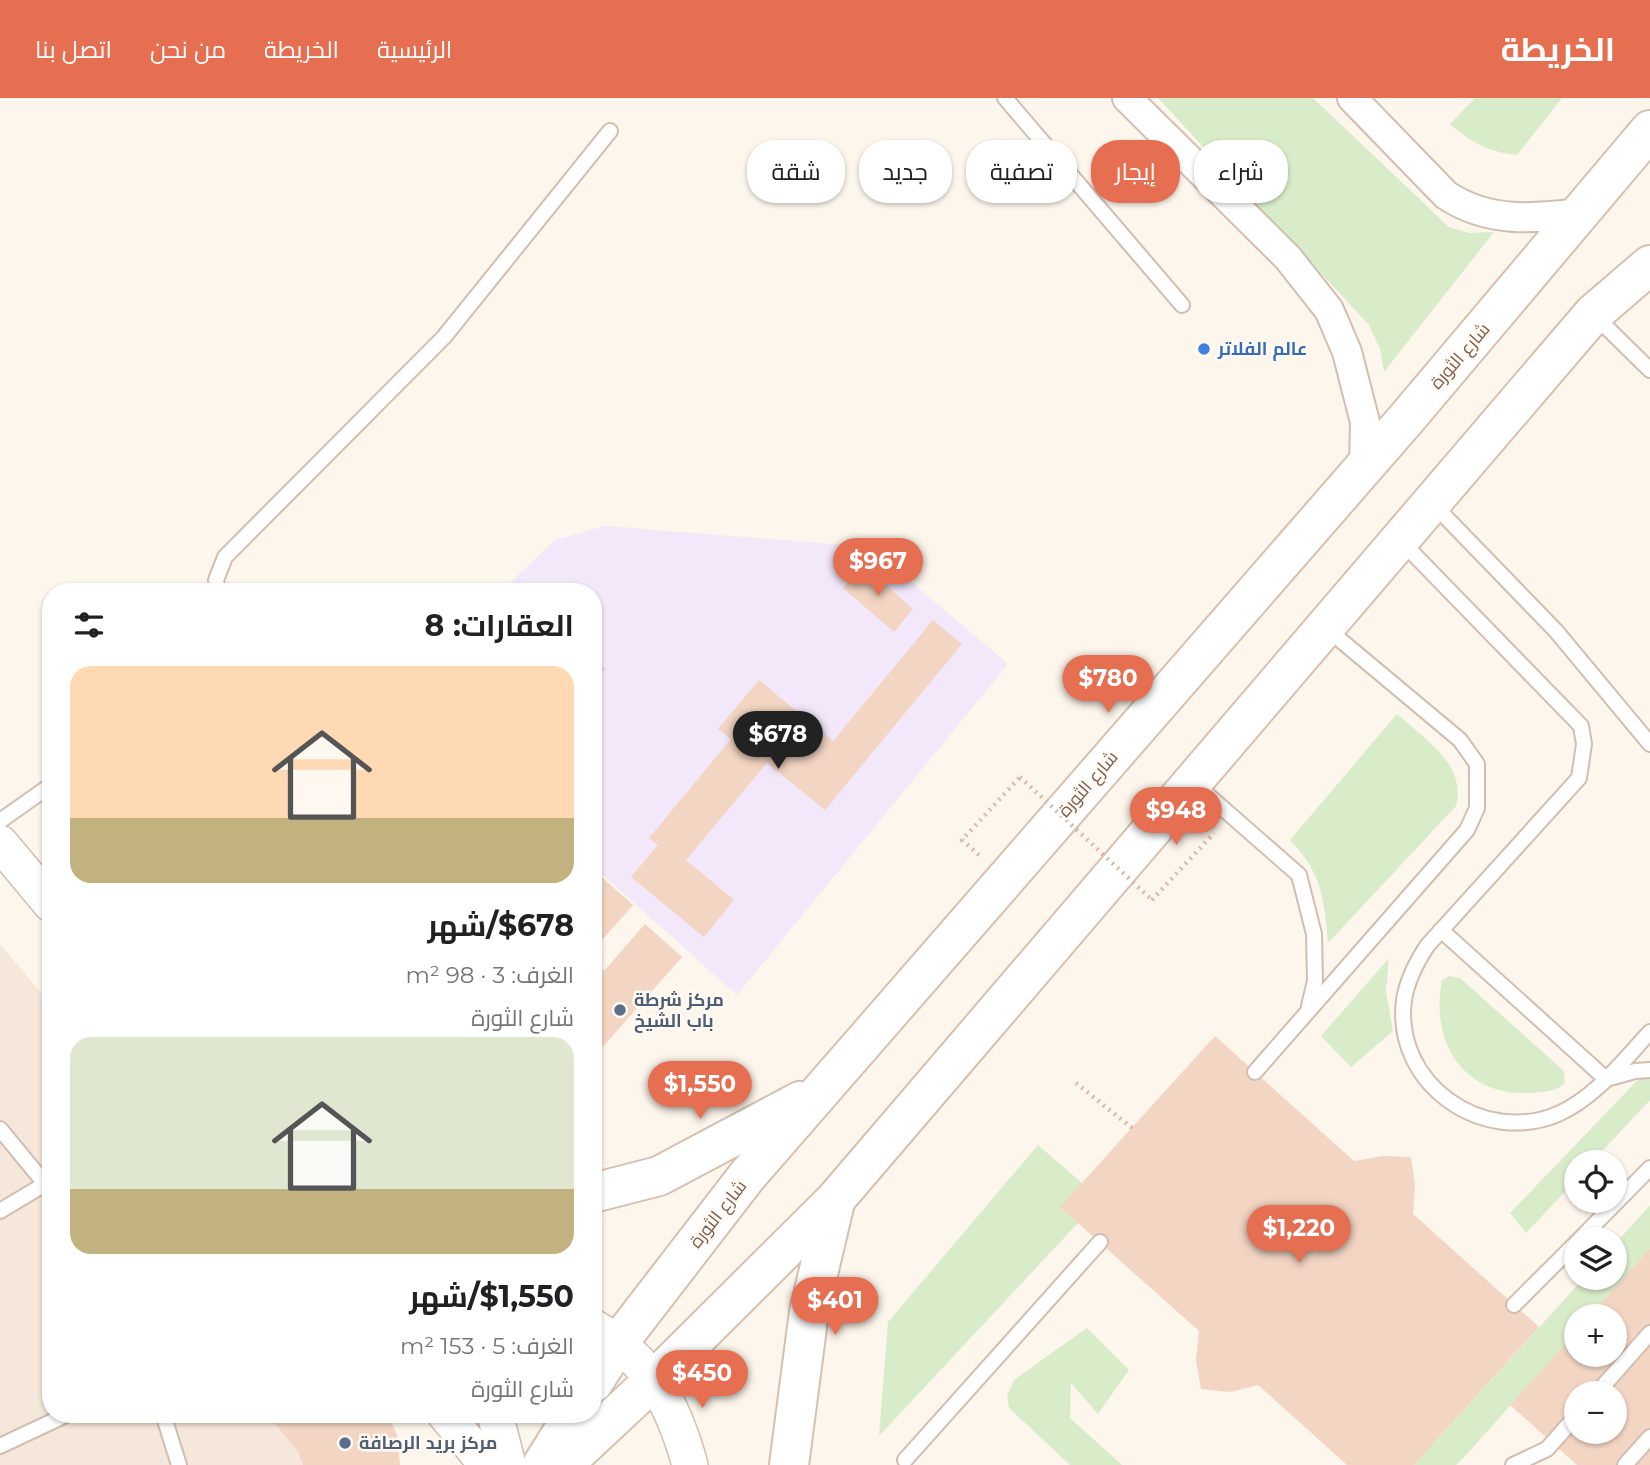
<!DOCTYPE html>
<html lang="ar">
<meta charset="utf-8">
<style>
:root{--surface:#fff;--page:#f2f2f2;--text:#202124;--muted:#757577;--accent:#e76f51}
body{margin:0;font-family:Montserrat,Cairo,sans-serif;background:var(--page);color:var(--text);direction:rtl;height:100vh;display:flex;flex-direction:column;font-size:26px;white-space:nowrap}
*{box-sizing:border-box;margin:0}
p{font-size:23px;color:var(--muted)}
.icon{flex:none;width:38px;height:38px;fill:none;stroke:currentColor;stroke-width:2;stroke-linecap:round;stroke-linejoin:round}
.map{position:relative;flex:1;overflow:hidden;direction:ltr}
.panel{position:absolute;left:42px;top:485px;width:560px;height:840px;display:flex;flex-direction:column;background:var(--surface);border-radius:28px;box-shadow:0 2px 5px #0004;direction:rtl}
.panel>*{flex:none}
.guide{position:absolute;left:623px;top:42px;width:665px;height:63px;direction:rtl;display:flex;gap:14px}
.controls{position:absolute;left:1564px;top:1052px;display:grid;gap:14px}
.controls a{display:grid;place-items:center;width:63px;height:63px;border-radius:50%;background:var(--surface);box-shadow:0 2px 5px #0004;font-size:35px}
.price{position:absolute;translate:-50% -60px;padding:0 16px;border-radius:24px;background:var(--accent);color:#fff;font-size:23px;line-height:46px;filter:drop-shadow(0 2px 4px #0008)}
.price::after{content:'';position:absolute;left:50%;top:42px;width:21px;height:16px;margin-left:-10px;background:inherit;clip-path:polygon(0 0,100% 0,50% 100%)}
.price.selected{background:#222;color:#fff}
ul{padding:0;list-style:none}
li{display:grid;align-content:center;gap:14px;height:371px;padding:0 28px}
li span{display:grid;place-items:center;height:217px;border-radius:21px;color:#555}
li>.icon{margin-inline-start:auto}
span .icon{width:126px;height:126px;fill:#fffc;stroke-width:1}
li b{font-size:30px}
h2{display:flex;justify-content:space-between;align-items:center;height:84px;padding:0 28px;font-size:30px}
.chip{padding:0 24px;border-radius:28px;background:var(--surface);box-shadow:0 2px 5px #0004;font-size:24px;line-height:63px}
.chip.selected{background:var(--accent);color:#fff}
header{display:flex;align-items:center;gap:42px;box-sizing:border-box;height:98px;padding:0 35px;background:var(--accent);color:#fff}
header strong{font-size:33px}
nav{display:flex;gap:38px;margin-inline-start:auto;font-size:24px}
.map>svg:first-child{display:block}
</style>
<header>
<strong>الخريطة</strong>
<nav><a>الرئيسية</a><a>الخريطة</a><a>من نحن</a><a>اتصل بنا</a></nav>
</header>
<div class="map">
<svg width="1650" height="1367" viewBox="0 0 1650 1367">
<rect width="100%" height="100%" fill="#fdf6ec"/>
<polygon fill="#f5e8da" points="0,846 51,907 51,1316 267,1316 298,1354 303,1367 0,1367"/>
<polygon fill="#f3e8fa" points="605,428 870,449 1008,566 737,897 593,768 593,494 500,494 555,442"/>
<g fill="#d8ecc9">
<polygon points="1158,0 1313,0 1449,129 1469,135 1494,134 1384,274 1380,251 1369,227"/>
<path d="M 1475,0 L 1562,0 L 1517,57 C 1489,54 1472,45 1450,26 Z"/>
<path d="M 1397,616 C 1424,641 1467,666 1456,708 L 1328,845 C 1324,801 1322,775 1290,742 Z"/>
<polygon points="1389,860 1386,893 1393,933 1351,969 1321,938"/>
<path d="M 1449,878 L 1460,880 L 1564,973 L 1565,985 C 1556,994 1542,994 1529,995 C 1462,998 1430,943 1442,882 Z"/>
<polygon points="1650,969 1650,1002 1592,1064 1577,1064 1577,1081 1526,1135 1510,1115"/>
<polygon points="1038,1047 1082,1085 1078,1125 879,1338 888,1224"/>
<polygon points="1650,1107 1650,1150 1590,1218 1577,1218 1577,1233 1467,1356 1456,1367 1414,1367 1584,1180 1615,1180 1615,1146"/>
<polygon points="1087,1230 1129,1272 1098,1316 1071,1285 1070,1320 1122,1367 1070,1367 1009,1310 1007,1298 1014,1282"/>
</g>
<g fill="#f3d5c3" fill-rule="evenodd">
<polygon points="863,467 913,511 894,534 843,490"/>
<polygon points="933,522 962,546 825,712 767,665 686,762 734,802 704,839 631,779 658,747 649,740 731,641 718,631 759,582 833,643"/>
<polygon points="593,561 605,571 593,584"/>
<polygon points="597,775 633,807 593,852 593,779"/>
<polygon points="645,826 682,859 593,960 593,864 604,873"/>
<polygon points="1215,938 1354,1063 1383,1058 1411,1059 1415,1087 1413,1116 1539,1229 1414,1367 1347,1367 1258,1287 1230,1294 1201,1291 1196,1263 1199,1233 1060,1109"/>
<path d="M 1650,1150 L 1650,1367 L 1577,1367 L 1510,1307 L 1577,1233 L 1577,1256 L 1615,1256 L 1615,1218 L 1590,1218 ZM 1577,1295 L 1615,1295 L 1615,1334 L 1577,1334 Z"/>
<polygon points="267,1316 387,1316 397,1336 400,1367 303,1367 298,1354"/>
</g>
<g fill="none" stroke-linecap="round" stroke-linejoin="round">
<defs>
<g id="service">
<polyline points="1005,0 1182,207"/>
<polyline points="1594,217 1650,272"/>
<polyline points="1433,406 1556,533 1650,646"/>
<path d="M 1401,443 L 1581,628 L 1584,646 L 1579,680 L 1427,848 C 1416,865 1407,882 1404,902 C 1393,986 1483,1048 1558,1016 C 1596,999 1622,964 1650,934"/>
<polyline points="218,494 216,482 225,459 444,239 610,33"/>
<polyline points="1194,685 1299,777 1314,836 1315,883 1309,908"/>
<polyline points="0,723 51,687"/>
<polyline points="1441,832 1606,981 1635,973 1650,972"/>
<polyline points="1255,974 1467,732 1477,710 1477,666 1460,642 1326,530"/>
<polyline points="0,1031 51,1093"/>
<polyline points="0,1113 45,1086"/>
<polyline points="1580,1141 1650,1070"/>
<polyline points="1514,1207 1577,1144"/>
<polyline points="1597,1295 1650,1235"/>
<polyline points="163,1316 179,1367"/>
<polyline points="0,1348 68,1316"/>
<polyline points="905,1362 1100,1144"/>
<polyline points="1513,1367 1547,1351 1577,1317"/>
<polyline points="1625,1367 1650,1339"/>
</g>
<g id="minor">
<polyline points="1127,0 1288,160 1329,212 1347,254 1365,324 1364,369"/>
<path d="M 1352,0 L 1446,97 C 1488,125 1533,121 1582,115"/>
</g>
<g id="tertiary">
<polyline points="0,745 51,806"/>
<path d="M 593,1229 C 650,1262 673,1305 690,1367"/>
<polyline points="445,1316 487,1367"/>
<polyline points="495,1316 508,1367"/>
</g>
<g id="secondary">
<polyline points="593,1095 659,1078 800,1003"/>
<polyline points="593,1285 619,1244 747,1078 1407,320 1650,32"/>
<polyline points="542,1367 574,1316"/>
<polyline points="563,1367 655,1281 835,1102 1593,216 1650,167"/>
<polyline points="789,1367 809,1214 835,1104"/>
</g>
</defs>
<use href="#service" stroke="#d1beb0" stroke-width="18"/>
<use href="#minor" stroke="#d1beb0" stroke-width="32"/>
<use href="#tertiary" stroke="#d1beb0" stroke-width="38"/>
<use href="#secondary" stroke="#d6c0b0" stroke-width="42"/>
<g stroke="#d9b8a5" stroke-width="4.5" stroke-dasharray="2 5" stroke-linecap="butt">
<polyline points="979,757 962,742 1020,679"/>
<polyline points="1152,802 1214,735"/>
<polyline points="1076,985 1132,1030"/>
</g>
<use href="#service" stroke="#fff" stroke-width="14"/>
<use href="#minor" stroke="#fff" stroke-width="28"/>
<use href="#tertiary" stroke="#fff" stroke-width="35"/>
<use href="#secondary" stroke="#fff" stroke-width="38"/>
<polyline stroke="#d9b8a5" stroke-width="4.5" stroke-dasharray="2 5" stroke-linecap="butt" points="1020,679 1152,802"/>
</g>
<circle fill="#3f7fe0" stroke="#fffaf3" stroke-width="2.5" cx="1204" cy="251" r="7"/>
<g fill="#5c6f8a" stroke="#fffaf3" stroke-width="2.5">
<circle cx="620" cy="912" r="7"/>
<circle cx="345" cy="1345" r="7"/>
</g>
<g text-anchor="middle" stroke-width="5" stroke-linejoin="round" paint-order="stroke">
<g font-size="18" font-weight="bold" fill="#366cbe" stroke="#fffaf3" text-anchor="start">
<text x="1218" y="257">عالم الفلاتر</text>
</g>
<g font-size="18" fill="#7a5c4d" stroke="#fffaf3">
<text transform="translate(1460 258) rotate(-49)" y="6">شارع الثورة</text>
<text transform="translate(1088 686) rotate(-49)" y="6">شارع الثورة</text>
<text transform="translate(718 1116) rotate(-52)" y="6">شارع الثورة</text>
</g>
<g font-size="18" font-weight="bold" fill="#4e5e75" stroke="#fffaf3" text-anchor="start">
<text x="634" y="908">مركز شرطة<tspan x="634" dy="21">باب الشيخ</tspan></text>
<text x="359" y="1351">مركز بريد الرصافة</text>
</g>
</g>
</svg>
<div class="controls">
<a><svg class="icon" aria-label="locate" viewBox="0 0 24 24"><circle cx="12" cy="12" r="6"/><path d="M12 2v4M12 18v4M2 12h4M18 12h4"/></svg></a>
<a><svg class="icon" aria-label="layers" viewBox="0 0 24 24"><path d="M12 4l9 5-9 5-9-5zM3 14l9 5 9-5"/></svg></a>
<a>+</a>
<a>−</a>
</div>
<b class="price" style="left:878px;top:500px">$967</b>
<b class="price" style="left:1108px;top:617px">$780</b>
<b class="price selected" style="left:778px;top:673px">$678</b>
<b class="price" style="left:1176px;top:749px">$948</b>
<b class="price" style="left:700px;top:1023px">$1,550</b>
<b class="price" style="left:1299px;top:1167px">$1,220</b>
<b class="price" style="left:835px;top:1239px">$401</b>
<b class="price" style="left:702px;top:1312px">$450</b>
<div class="guide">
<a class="chip">شراء</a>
<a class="chip selected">إيجار</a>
<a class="chip">تصفية</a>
<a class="chip">جديد</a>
<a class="chip">شقة</a>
</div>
<section class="panel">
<h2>العقارات: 8<svg class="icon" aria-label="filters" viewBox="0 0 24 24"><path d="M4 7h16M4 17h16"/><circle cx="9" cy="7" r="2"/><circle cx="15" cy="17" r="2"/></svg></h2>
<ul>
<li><span style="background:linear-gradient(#ffd9b3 70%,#c2b280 0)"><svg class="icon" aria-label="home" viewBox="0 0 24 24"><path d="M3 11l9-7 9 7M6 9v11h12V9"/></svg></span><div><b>$678/شهر</b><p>الغرف: 3 · 98 m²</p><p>شارع الثورة</p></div></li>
<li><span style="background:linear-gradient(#dfe7d0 70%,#c2b280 0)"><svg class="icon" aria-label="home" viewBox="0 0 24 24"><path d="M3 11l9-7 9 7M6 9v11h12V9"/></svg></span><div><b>$1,550/شهر</b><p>الغرف: 5 · 153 m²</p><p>شارع الثورة</p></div></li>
</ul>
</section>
</div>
